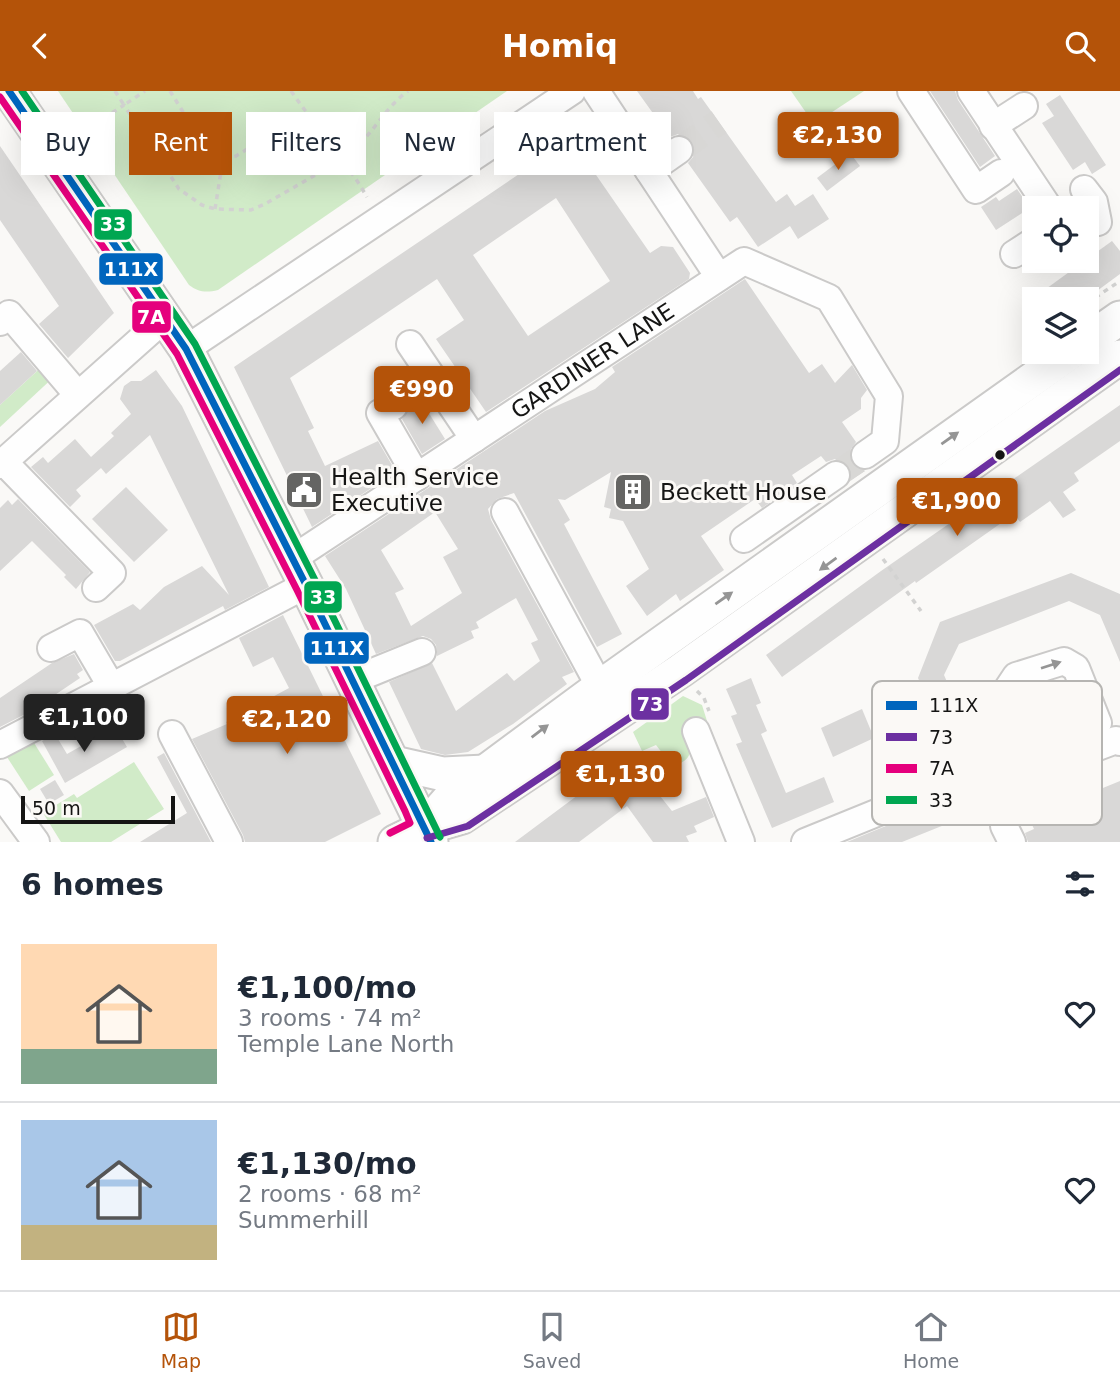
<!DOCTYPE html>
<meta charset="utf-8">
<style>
:root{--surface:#fff;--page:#f6f6f7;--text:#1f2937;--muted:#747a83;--line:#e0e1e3;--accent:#b45309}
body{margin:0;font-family:"DejaVu Sans",sans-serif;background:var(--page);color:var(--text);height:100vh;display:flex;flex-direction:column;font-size:26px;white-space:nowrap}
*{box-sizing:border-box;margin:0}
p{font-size:23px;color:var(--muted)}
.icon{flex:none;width:38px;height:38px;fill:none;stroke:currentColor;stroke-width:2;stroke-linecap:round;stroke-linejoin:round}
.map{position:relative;height:751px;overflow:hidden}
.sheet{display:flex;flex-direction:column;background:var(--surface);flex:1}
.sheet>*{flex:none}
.banner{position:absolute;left:21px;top:21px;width:700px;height:63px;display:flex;gap:14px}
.controls{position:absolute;left:1022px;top:105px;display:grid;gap:14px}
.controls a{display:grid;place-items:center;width:77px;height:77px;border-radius:0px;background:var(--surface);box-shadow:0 7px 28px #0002;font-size:35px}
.scale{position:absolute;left:21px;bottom:18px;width:154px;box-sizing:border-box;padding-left:7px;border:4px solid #151514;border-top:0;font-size:19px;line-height:24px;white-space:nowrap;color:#151514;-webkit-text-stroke:5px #fbf9f6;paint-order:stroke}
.price{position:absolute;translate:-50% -60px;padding:0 16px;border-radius:7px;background:var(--accent);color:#fff;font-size:23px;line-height:46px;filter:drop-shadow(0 2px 4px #0008)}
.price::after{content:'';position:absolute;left:50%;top:42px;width:21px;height:16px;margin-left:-10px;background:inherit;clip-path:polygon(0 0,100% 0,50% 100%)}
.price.on{background:#222;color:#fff}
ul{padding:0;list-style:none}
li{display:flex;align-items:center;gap:21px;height:175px;padding:0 21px}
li+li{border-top:2px solid var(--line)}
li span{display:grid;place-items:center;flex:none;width:196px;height:140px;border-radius:0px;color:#555}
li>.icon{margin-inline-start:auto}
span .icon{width:84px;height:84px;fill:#fffc;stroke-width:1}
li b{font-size:30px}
h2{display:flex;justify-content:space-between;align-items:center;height:84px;padding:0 21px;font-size:30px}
.chip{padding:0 24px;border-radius:0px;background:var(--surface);box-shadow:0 7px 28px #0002;font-size:24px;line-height:63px}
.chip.on{background:var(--accent);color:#fff}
header{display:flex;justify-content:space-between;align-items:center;height:91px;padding:0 21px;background:var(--accent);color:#fff;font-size:32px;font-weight:600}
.dock{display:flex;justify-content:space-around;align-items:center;height:98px;border-top:2px solid var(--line);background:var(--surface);font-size:19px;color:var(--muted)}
.dock a{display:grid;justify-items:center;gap:4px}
.dock .on{color:var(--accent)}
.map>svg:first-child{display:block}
</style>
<header><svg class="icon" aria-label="back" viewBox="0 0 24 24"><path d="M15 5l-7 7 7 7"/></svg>Homiq<svg class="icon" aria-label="search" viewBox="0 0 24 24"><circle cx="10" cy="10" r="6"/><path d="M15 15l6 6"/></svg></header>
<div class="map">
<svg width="1120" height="751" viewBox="0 0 1120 751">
<rect width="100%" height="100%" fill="#faf9f7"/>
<g fill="#d1ebc8">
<path d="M 58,0 L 507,0 L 218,199 C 206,202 198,201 189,194 Z"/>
<polygon points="791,0 864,0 814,33"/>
<polygon points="47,271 57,283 0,336 0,314"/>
<path d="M 683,605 L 702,614 L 707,630 L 688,642 C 692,662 693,667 673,676 L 656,654 L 642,660 L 633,641 Z"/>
<polygon points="31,647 54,684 29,700 5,663"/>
<polygon points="134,671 164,718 111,751 61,751 43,722 74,703 77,707"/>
</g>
<g fill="#d9d8d7" fill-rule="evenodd">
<polygon points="637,0 693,0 698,8 701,6 776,111 787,103 795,115 813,103 829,128 798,148 790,135 758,156 737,126 730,131 688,72 693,66 695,58 691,49 685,45 678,43 670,46"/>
<polygon points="930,0 955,0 958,9 995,65 980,76"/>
<polygon points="1060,4 1106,74 1092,83 1085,71 1073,79 1042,32 1054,25 1046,13"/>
<path d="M 587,37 L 610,71 L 594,81 L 650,162 L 661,155 L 673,156 L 690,182 L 689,188 L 486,321 L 436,248 L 464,229 L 437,188 L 290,287 L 314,337 L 308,340 L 325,375 L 378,350 L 396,381 L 312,436 L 234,276 ZM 556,107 L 610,190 L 528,245 L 473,164 Z"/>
<polygon points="0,55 114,222 68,267 39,233 59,215 0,129"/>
<polygon points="850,62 860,75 827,100 817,87"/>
<polygon points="1017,98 1030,117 996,139 981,116 996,106 999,110"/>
<polygon points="1112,150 1120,160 1120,183 1086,208 1032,208"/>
<path d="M 745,188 L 809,282 L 822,273 L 835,292 L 852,274 L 867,299 L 861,307 L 861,318 L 842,331 L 856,351 L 851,358 L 849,366 L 852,372 L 858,378 L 865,380 L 851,389 L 852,382 L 848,374 L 842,370 L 835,368 L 826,371 L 821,365 L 792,384 L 797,392 L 762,417 L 755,408 L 701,445 L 724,479 L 680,510 L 676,503 L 647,525 L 626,495 L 649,478 L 623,430 L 609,427 L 611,418 L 604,416 L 611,381 L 565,409 L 558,408 L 570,429 L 564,433 L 622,543 L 597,556 L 514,402 L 497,408 L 488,418 L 491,429 L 574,581 L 562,586 L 567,593 L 513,633 L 468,661 L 445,664 L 421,658 L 389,591 L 432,572 L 456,620 L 507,582 L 514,590 L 540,570 L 531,552 L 538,549 L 516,507 L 476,531 L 479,537 L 471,540 L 474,547 L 437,565 L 436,554 L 431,548 L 423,545 L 376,563 L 346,498 L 325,465 L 545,320 L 595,298 L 615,281 L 612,276 ZM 435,421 L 458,458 L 443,466 L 462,502 L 411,535 L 395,502 L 404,498 L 381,459 Z"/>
<polygon points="21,261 37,280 0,314 0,280"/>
<polygon points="156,279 182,315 269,496 225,519 223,515 120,570 115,570 94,534 133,513 140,519 164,496 202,475 229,504 150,344 106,383 101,377 76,399 81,405 70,416 31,376 43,366 48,372 75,348 91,366 114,345 111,342 131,323 120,308 124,295 131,290 141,290"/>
<polygon points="417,303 445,348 422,363 402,328 410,317 408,308"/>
<polygon points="1120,314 1120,350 1074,382 1079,390 1063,401 1076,419 1063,427 1050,410 1020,431 1014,423 916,492 915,490 782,586 766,564 881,480"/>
<polygon points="126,396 168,439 134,471 92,428"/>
<polygon points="18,408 90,481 76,498 64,486 66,484 32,450 0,480 0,417 8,409 12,414"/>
<polygon points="1071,482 1120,503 1120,571 1100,524 1069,510 959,553 944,584 977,659 954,669 918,587 940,531"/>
<polygon points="283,524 381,723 325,751 245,751 243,744 192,648 227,633 226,631 289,597 273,566 253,576 239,547"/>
<polygon points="74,563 83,579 77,583 80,587 31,620 0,636 0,607 52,572"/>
<polygon points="751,587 761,612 756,614 767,640 761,643 786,702 824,686 834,711 772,737 736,653 742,651 731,625 737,623 726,598"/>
<polygon points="862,618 874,647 833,666 821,637"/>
<polygon points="115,636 127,656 65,692 42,650 55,643 67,663"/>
<polygon points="164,662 211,751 140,751 187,722 157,666"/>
<polygon points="629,666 672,720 706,706 714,726 694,735 697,741 686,745 689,751 653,751 627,715 579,751 515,751"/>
<polygon points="1091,681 1098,699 1120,690 1120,751 1028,751 1025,742 1034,738 1029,727 1059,715 1052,697"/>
<polygon points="55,689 64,704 49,713 40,698"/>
<polygon points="966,702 974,722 902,751 847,751"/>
</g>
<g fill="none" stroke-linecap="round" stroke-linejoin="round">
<g stroke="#d8d7d5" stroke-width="26" stroke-dasharray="26 13" stroke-linecap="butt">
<polyline points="679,59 719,31"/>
<polyline points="836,384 865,364"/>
</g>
<defs>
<g id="minor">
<polyline points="596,0 719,186"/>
<polyline points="911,0 976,99 1001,82"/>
<polyline points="971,0 1049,117"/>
<polyline points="993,35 1024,15"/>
<polyline points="649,80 679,59"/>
<polyline points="1084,98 1094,111 1098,131"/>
<polyline points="1014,163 1034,150"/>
<polyline points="0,231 9,223 78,304"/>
<polyline points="410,253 474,348"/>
<polyline points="186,258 572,0"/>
<polyline points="394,315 380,322 417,386"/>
<polyline points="4,371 112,482 96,497"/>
<polyline points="0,374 165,227"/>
<polyline points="505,421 600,596"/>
<polyline points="744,448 836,384"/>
<path id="s1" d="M 292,468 L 744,170 L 829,207 L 889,305 L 885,350 L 865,364"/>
<polyline points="51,557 80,542 111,595"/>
<polyline points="353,589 422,561"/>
<polyline points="696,640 741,751"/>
<polyline points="172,643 229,751"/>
<polyline points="0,654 306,494"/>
<polyline points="0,702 36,751"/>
<polyline points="805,751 1098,632 1076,577 1064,570 1016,585 1006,600 1029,659"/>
<polyline points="1012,751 1004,735 1011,689 1116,649 1120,651"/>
</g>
<g id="major">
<polyline points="9,0 186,258 306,494 431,751"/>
<polyline points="1087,250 1120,227"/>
<polyline points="394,672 443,683 485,681"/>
<polyline points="424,737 450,707 600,596 1071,261"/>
<polyline points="395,751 424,737 462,726 680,580 1120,266"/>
</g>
</defs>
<use href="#minor" stroke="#cbcac9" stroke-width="30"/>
<use href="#major" stroke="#cbcac9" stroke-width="37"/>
<g stroke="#d2d2d1" stroke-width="3.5" stroke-dasharray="5 5" stroke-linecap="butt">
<polyline points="115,0 124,14 145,0"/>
<polyline points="170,0 208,61 223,68 236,65 306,22"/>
<path d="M 291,0 C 316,36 345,68 367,106"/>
<path d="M 79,44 L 124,14 L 179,98 L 202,114 L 215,118 L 251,119 L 265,113 C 295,95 330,78 357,55 C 376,38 387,15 408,0"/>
<polyline points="215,118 223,68"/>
<polyline points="1087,212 1120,190"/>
<polyline points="883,468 921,520"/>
<polyline points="697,600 704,607 709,620"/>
</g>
<use href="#minor" stroke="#fefefe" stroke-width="26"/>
<use href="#major" stroke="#fefefe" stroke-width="33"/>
<defs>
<polyline id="bus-1" points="9,0 186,258 306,494 431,751"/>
<polyline id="bus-2" points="427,747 468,735 686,589 1120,279"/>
<polyline id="bus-3" points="0,6 177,263 297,499 405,720 410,732 390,742"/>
<polyline id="bus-4" points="22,0 195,253 315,489 440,746"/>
</defs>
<use href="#bus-1" stroke="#fbf9f6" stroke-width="12"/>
<use href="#bus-2" stroke="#fbf9f6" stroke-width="12"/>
<use href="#bus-3" stroke="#fbf9f6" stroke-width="12"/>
<use href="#bus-4" stroke="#fbf9f6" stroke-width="12"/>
<use href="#bus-1" stroke="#0065bd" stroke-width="7"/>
<use href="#bus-2" stroke="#6c30a1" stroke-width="7"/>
<use href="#bus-3" stroke="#e5007d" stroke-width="7"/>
<use href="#bus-4" stroke="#00a651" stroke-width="7"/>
</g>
<defs><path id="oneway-solid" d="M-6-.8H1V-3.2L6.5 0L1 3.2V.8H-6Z" transform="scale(1.75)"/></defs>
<g fill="#959595">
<use href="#oneway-solid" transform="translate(950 347) rotate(-35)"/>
<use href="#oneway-solid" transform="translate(828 473) rotate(144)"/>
<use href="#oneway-solid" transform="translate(724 507) rotate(-35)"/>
<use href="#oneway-solid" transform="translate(1051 574) rotate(-18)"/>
<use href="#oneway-solid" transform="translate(540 640) rotate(-37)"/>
</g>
<defs>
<symbol id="civic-square" viewBox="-11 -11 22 22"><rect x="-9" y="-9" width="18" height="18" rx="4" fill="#656563" stroke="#fbf9f6"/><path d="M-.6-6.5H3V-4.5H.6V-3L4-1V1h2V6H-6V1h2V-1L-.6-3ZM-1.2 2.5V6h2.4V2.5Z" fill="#fff"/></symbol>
<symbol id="building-square" viewBox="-11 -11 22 22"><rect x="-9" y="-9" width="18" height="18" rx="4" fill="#656563" stroke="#fbf9f6"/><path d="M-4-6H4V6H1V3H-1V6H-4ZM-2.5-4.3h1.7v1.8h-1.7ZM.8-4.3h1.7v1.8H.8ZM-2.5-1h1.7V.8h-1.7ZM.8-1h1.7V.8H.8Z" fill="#fff"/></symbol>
</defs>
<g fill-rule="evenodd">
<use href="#civic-square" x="282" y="377" width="44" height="44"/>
<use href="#building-square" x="611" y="379" width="44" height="44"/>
</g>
<circle fill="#151514" stroke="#fbf9f6" stroke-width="2.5" cx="1000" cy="364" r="6"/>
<g text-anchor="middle" stroke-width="6" stroke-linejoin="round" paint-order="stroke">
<g font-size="23" fill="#151514" stroke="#fbf9f6">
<text dy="8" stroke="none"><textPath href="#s1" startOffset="360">GARDINER LANE</textPath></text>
</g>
<g font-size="23" fill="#151514" stroke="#fbf9f6" text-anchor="start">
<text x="331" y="394">Health Service<tspan x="331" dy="26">Executive</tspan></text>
<text x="660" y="409">Beckett House</text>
</g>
</g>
<rect x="872" y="590" width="230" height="144" rx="10" fill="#fbf9f6" stroke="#b6b5b2" stroke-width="2"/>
<rect x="886" y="610" width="31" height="9" fill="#0065bd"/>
<rect x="886" y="642" width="31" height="8" fill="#6c30a1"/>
<rect x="886" y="673" width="31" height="9" fill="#e5007d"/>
<rect x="886" y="705" width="31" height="8" fill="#00a651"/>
<g font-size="19" fill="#151514">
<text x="929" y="621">111X</text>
<text x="929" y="653">73</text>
<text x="929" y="684">7A</text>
<text x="929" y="716">33</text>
</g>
<g stroke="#fbf9f6" stroke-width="2.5">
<rect x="93" y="117" width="40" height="33" rx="7" fill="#00a651"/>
<rect x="98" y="161" width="66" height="34" rx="7" fill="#0065bd"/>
<rect x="131" y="209" width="41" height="34" rx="7" fill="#e5007d"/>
<rect x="303" y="489" width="40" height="34" rx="7" fill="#00a651"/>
<rect x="303" y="540" width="67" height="34" rx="7" fill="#0065bd"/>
<rect x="630" y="596" width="40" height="34" rx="7" fill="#6c30a1"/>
</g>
<g font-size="19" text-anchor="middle" font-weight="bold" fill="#fff">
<text x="113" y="140">33</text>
<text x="131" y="185">111X</text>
<text x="151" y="233">7A</text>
<text x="323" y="513">33</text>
<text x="337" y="564">111X</text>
<text x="650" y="620">73</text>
</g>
</svg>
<div class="controls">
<a><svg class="icon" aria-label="locate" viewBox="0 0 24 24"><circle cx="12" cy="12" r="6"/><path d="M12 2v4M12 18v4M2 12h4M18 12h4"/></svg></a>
<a><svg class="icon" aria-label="layers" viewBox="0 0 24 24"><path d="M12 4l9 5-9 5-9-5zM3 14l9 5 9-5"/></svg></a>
</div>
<div class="scale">50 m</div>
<b class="price" style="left:838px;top:81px">€2,130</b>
<b class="price" style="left:422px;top:335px">€990</b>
<b class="price" style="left:957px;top:447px">€1,900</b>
<b class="price on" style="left:84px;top:663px">€1,100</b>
<b class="price" style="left:287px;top:665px">€2,120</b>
<b class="price" style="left:621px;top:720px">€1,130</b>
<div class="banner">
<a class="chip">Buy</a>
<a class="chip on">Rent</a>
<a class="chip">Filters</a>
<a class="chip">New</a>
<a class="chip">Apartment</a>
</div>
</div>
<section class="sheet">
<h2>6 homes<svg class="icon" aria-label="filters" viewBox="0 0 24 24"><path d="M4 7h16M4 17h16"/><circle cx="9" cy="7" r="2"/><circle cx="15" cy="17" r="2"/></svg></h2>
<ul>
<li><span style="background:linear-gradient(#ffd9b3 75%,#7fa58c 0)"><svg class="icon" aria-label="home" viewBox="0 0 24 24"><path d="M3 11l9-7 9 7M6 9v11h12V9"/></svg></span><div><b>€1,100/mo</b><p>3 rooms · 74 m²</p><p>Temple Lane North</p></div><svg class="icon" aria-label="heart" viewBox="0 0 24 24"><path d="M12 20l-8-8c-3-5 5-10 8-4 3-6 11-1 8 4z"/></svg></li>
<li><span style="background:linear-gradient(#a9c7e8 75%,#c2b280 0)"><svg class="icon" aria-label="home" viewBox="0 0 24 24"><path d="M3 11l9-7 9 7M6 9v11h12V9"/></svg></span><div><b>€1,130/mo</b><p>2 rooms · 68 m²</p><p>Summerhill</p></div><svg class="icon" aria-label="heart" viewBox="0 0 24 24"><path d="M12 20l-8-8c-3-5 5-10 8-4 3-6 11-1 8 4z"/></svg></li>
</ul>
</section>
<nav class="dock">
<a class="on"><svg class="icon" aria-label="map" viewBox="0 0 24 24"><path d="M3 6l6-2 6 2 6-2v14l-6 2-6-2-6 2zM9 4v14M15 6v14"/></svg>Map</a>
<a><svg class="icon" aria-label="saved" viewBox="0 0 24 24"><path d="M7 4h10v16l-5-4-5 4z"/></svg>Saved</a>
<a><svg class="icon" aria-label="home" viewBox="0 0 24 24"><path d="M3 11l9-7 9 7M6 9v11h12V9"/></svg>Home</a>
</nav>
